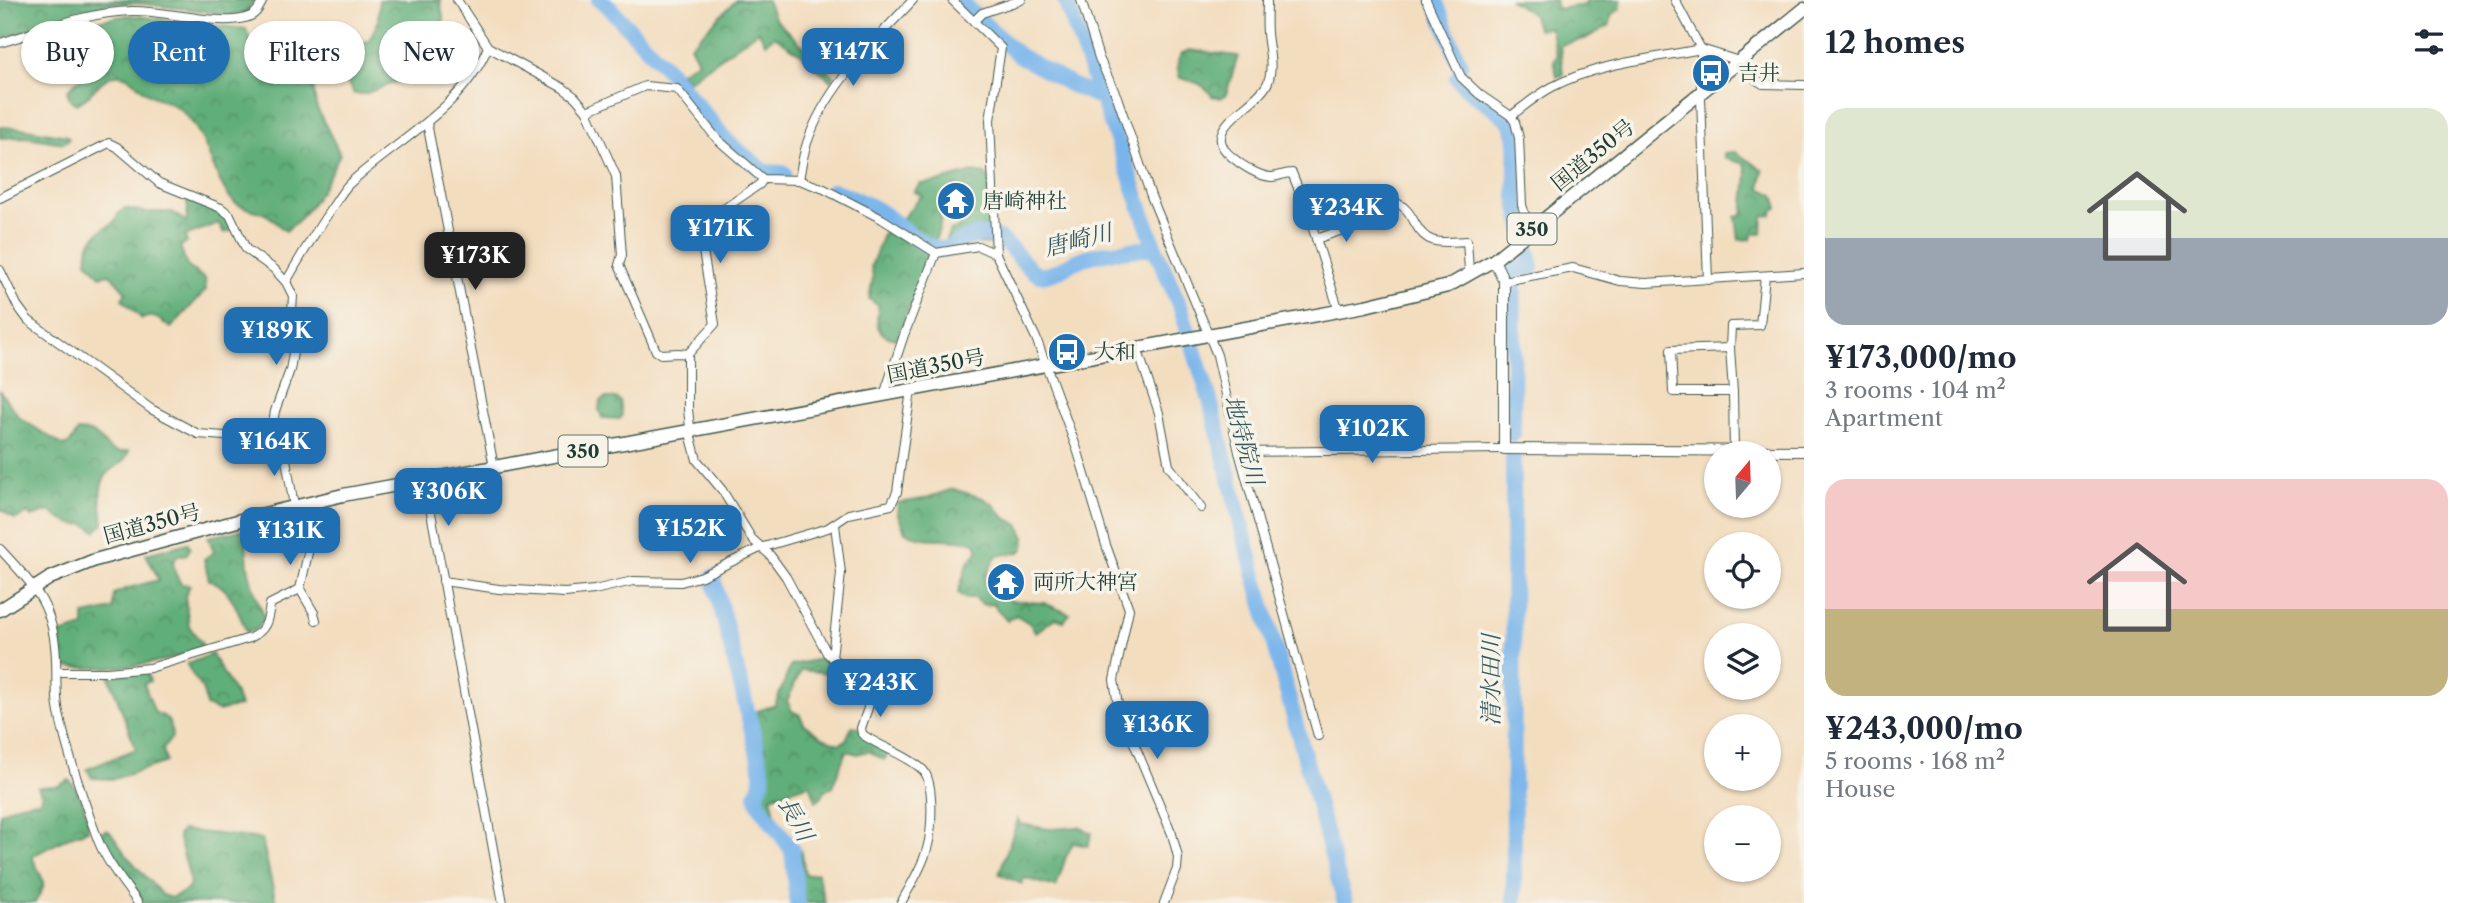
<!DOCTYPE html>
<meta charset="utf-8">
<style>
:root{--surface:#fff;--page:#f2f2f3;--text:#1f2937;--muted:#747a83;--accent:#1f6fb2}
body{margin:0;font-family:"Libre Caslon Text","Noto Serif JP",serif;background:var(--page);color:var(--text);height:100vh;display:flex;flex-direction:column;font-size:26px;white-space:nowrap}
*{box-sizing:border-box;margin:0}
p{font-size:23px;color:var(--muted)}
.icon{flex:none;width:38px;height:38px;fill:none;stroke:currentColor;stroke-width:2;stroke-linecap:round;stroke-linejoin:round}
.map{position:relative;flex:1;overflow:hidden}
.details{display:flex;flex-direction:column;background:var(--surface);width:665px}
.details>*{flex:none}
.guide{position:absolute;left:21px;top:21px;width:665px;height:63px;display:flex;gap:14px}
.needle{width:46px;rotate:19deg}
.controls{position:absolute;left:1704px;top:441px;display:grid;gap:14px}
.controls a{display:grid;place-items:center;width:77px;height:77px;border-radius:50%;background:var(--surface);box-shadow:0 2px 5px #0004;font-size:35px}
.price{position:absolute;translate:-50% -60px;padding:0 16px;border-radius:14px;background:var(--accent);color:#fff;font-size:23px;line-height:46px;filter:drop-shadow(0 2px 4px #0008)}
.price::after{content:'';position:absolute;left:50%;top:42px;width:21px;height:16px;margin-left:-10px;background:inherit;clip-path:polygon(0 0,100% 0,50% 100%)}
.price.current{background:#222;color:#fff}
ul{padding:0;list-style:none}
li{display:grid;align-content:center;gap:14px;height:371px;padding:0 21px}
li span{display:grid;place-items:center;height:217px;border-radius:21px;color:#555}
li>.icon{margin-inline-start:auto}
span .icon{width:126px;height:126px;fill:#fffc;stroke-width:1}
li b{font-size:30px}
h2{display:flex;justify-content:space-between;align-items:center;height:84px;padding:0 21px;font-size:30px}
.chip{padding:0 24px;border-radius:32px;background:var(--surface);box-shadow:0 2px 5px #0004;font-size:24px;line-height:63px}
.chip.current{background:var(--accent);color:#fff}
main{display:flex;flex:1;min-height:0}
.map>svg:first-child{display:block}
</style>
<main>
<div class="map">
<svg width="1804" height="903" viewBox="0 0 1804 903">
<defs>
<pattern id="forest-crowns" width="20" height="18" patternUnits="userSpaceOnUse" patternTransform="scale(1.75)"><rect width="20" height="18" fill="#60ae79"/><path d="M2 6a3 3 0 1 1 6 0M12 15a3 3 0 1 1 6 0" fill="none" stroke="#4f8f64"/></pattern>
</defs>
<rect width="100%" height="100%" fill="#f7f3e8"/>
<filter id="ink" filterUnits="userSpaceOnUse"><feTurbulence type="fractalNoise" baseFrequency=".0143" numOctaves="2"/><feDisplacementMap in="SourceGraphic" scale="14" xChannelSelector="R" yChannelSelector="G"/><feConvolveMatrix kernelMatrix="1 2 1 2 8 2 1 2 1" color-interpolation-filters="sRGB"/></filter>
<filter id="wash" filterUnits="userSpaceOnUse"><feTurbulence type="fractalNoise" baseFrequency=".00686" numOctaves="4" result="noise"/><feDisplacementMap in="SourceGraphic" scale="28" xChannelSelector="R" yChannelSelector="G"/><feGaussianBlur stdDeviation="1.57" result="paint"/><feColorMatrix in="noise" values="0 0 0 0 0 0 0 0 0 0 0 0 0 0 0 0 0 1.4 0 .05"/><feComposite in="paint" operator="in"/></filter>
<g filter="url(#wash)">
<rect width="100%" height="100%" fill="#f3ddbf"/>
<g fill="url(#forest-crowns)" stroke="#407656" stroke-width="2">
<polygon points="2,0 255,0 244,13 234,15 145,4 109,3 0,39 0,1"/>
<polygon points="379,0 440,0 444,23 431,31 429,47 420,54 427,71 364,94 354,94 341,72 340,47 369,41 378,22"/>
<polygon points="736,0 767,0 774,18 834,76 831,81 801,54 774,36 766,43 758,31 688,81 680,72 698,61 690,46"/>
<polygon points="1511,0 1555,0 1557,9 1585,5 1586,0 1621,0 1621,9 1611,15 1610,25 1585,39 1560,45 1563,75 1557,77 1554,60 1557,56 1550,28 1537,29 1533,15"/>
<path d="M 128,15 L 246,29 L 258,63 L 269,70 L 291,67 L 304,67 L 313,82 L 316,106 L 340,154 C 325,184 313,210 286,231 C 278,227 277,222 270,217 C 259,209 241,210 232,200 C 211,175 209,137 183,112 C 171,100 157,101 146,92 C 136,85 129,73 115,75 C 99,78 92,97 77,104 L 70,100 L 67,91 C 72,83 88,75 96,66 L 97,46 L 90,34 L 90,27 L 96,21 Z"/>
<path d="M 1190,50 L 1238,56 L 1226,94 L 1221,98 L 1212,96 C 1205,84 1193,81 1180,78 C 1177,69 1176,61 1182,53 Z"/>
<polygon points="0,127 21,128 67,136 69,139 64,143 25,137 0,138"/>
<polygon points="1735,152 1763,170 1760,188 1774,195 1778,208 1773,210 1772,215 1763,216 1762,234 1752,234 1751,239 1739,240 1736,217 1743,215 1747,174 1745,164 1724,158 1724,153"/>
<path d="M 973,172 L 985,174 L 990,181 L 993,244 L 968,243 L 957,239 L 944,244 L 950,231 C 967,228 970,205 971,191 L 956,185 L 950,194 L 944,193 L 939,205 C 943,218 940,230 934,242 L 903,227 L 902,219 L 922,195 L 914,192 L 920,184 L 937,182 Z"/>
<path d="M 186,198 C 206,206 225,209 233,230 L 224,233 L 218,223 L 185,236 L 187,243 L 180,246 L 187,266 L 205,279 L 206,290 L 171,328 C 160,320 155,313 142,319 L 122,299 L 126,292 L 110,274 L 100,276 L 87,261 L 89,244 L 99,232 L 115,221 L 118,214 L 125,208 L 145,212 L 173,212 L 186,222 L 188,208 Z"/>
<path d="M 889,230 L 928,252 L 929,258 L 899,334 L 895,339 C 876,335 875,323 879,306 L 869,299 L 873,277 L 871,266 L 884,232 Z"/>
<path d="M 0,391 L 20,418 L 64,446 L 70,443 L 78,431 C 82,432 86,431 90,432 C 107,439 105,457 129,451 C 126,462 118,464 110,471 C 95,484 102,507 103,524 L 96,531 L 84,524 C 72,527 59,519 50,511 L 31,517 L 28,513 L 15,519 L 0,509 Z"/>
<polygon points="605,398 616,398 620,401 622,415 620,419 602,418 599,410 600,401"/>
<path d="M 953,489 L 983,498 L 994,505 L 1005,518 L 1019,525 L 1025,538 L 1024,548 L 1020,552 L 996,556 L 985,578 L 986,585 L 1001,593 L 1011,601 L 1044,603 L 1070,614 L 1064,621 L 1055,618 L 1036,632 L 1029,623 L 1016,615 L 1007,621 L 993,604 L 984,605 L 972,597 L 966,599 L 958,593 L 967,565 L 978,550 L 975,543 C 950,535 928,544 905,532 L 897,512 L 898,503 L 923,499 Z"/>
<path d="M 247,529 C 245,566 250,582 264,616 C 261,626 258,630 247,632 C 238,614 232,586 209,580 L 204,559 L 214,552 L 208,537 Z"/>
<path d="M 188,543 L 190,548 L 187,554 L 178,556 L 173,561 L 175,573 L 181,584 L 190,585 L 185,596 L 189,626 L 202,644 L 202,648 C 156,668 110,669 61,667 L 60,634 L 84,627 L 84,615 L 113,609 L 114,594 L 128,588 L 159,580 L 146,554 Z"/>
<path d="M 212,654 C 221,672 234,687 240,706 L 218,711 L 206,706 C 204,682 193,681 187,664 Z"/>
<polygon points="820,659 827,662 829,669 826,673 801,670 787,701 792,711 800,715 804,724 823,738 839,744 846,740 852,726 858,727 889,752 884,760 868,751 858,754 846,751 832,788 825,790 820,799 816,801 810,784 771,797 777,821 802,853 805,875 817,873 825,903 801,903 794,850 760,801 759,795 765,770 752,713 775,705 791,665"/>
<path d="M 146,671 L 150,681 L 144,684 L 155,713 C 169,715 171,725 172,737 L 163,749 L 166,762 L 114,779 L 92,778 L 87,769 L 136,749 L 109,676 Z"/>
<path d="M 69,780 C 80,790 89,815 88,830 L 73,835 L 32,856 C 35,866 45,878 43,888 C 41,893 37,898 35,903 L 0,903 L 0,813 C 13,805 24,802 39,801 L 42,796 L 38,787 L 58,786 Z"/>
<polygon points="1018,819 1021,824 1049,829 1079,827 1092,833 1088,846 1073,843 1066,857 1056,887 1024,878 1022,884 999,874"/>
<polygon points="106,830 110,832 127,856 162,895 171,898 186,891 190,885 188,871 178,836 182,830 262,839 276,903 144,903 104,841 102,832"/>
</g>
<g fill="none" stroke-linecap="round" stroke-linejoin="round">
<g stroke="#79b5eb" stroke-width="16">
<polyline points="599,0 606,4 669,71 728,142 765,172 784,173"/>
<polyline points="959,0 1017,54 1071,85 1101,98"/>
<polyline points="1065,0 1119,145 1155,248 1181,309 1210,400 1246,543 1345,903"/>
<polyline points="1435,0 1460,65"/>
<path d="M 1457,78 C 1470,96 1493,104 1508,120 C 1523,136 1513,175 1516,196 C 1517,207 1521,218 1523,228"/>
<path d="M 833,190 C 849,197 868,203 882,213 C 900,224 914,242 935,248 C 956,254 971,223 1001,240 C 1014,247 1028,273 1041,275 C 1054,276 1065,266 1076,261 C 1100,251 1129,250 1155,248"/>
<polyline points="1513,434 1514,270 1532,267 1527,247"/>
<polyline points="1513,457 1514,903"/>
<polyline points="713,577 738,674"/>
<polyline points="739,677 762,772 762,781 756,795 759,804 792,850 797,903"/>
</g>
</g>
</g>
<g filter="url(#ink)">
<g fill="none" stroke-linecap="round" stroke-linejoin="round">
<defs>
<g id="minor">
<polyline points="457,0 488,47 563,88 575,97 587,111 616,176 622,255 619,265 656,351 661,354 678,353 688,354"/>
<polyline points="952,0 1001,48 990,120 996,254 1036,338 1078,452 1106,545 1129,609 1114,680 1118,705 1172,834 1178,857 1177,869 1164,903"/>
<polyline points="1081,0 1099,58 1117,97 1151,196 1217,355 1239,452 1318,736"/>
<path d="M 1267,0 C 1267,11 1266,22 1267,33 C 1268,48 1274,67 1268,82 C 1260,105 1195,128 1232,157 C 1241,165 1258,176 1271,177 C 1277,177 1285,173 1292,173 L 1307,210 L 1339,311"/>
<polyline points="1426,0 1461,77 1479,94 1511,116 1515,122 1519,138 1522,205 1530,231"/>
<polyline points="1675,0 1701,49 1739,61 1755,79 1763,84 1804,85"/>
<polyline points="974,21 982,13 1021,0"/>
<path d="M 0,43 C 43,30 87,12 132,11 C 164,10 217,26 245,18 C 255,16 259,9 263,0"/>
<polyline points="587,111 645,86 677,89 717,139 763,179 799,180 824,189 882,219 936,253 978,246 996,254"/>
<path d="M 1511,116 C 1524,106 1537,95 1552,87 C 1598,63 1651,59 1701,49 L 1701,99 L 1708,280"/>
<polyline points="427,123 494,467"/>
<path d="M 763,179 L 760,184 L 699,226 L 715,324 L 688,354 L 688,409 L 691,437 L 697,460 L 722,490 L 752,539 L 770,555 L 786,577 L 827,653 L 838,663 L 873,682 L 875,688 L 861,728 L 862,734 C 881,748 906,754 923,770 C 935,783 932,832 927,849 C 922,868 910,886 901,903"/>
<path d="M 799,180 C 801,168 803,155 807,143 C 826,86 873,43 913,0"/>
<path d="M 1300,191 C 1326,189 1373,191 1397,203 C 1407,208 1410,214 1415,223 C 1427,247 1443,242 1467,241 L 1469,270 L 1472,274"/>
<polyline points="0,198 109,143 117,147 159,183 221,208 230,215 246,249 274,269 286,282 293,296 291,328 293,353 290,370 275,411 273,423 278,440 284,448 294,506"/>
<polyline points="1316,239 1366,222"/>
<polyline points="0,270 17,305 28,320 151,409 198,434 278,440"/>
<polyline points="1504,281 1573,268 1620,281 1646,283 1804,273"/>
<path d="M 286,282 C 300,257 315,233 331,209 C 337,201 342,191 349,184 C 397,140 462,109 488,47"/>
<polyline points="1137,348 1159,413 1169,466 1201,508"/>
<polyline points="1730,348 1731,326 1760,325 1765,276"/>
<polyline points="1733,392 1730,348 1671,350 1673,392 1733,392 1734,451"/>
<polyline points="884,395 904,335 936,253"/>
<polyline points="1239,452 1504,449"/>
<polyline points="425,480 503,903"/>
<polyline points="302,505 310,544 300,589 314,613 316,620"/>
<path d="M 0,549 C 35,587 54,605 56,659 C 57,677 55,695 59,713 C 67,752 84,802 98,840 C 107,863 124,883 138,903"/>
<polyline points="443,581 499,589 565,593 594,590 633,581 681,582 702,576 760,548 828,528 849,514 891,505 897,492 911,390"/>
<polyline points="832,658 841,573 835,525"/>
<path d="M 57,672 L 107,672 L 150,668 L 250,638 C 266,630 268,622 270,604 L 300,589"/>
</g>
<polyline id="tertiary" points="1494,260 1504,281 1504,449 1804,451"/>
<polyline id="trunk" points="0,610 50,578 95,560 252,517 343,495 1365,306 1448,286 1494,260 1804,9"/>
</defs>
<use href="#minor" stroke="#3f5549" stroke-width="10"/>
<use href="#tertiary" stroke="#3f5549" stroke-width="12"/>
<use href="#trunk" stroke="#3f5549" stroke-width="15"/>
<use href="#minor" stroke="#fff" stroke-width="8"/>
<use href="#tertiary" stroke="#fff" stroke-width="10"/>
<use href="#trunk" stroke="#fff" stroke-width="12"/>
</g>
</g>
<defs>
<symbol id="bus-disc" viewBox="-11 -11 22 22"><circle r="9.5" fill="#1f6fb2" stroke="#f7f3e8"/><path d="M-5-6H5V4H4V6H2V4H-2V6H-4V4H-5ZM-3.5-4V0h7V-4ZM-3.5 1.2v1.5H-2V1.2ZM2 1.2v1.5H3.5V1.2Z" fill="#fff"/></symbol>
<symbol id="temple-disc" viewBox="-11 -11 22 22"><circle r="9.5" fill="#1f6fb2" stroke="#f7f3e8"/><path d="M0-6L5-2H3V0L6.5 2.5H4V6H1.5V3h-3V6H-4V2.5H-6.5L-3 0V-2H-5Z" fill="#fff"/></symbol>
</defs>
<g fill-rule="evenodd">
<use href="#bus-disc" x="1689" y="51" width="44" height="44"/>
<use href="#temple-disc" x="934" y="179" width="44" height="44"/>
<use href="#bus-disc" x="1045" y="330" width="44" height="44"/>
<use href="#temple-disc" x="984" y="560" width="44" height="44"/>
</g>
<g text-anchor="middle" stroke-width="7" stroke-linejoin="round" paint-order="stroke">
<g fill="#f7f3e8" stroke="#60746a" stroke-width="2">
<rect x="1507.5" y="213.5" width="49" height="31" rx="5"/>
<rect x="558.5" y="435.5" width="49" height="31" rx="5"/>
</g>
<g font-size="19" font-weight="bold" fill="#1f3d34">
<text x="1532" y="236">350</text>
<text x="583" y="458">350</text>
</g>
<g font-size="21" fill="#1f3d34" stroke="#f7f3e8" text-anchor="start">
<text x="1738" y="80">吉井</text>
<text x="983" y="208">唐崎神社</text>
<text x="1094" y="359">大和</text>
<text x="1033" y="589">両所大神宮</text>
</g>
<g font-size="21" fill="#1f3d34" stroke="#f7f3e8">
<text transform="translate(1593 155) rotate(-39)" y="7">国道350号</text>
<text transform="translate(936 366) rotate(-11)" y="7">国道350号</text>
<text transform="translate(152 524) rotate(-15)" y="7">国道350号</text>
</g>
<g font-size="23" font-style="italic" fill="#365b62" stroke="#f7f3e8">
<text transform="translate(1078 240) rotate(-14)" y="8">唐崎川</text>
<text transform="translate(1244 440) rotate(75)" y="8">地持院川</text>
<text transform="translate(1491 680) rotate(-90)" y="8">清水田川</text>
<text transform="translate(796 819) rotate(61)" y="8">長川</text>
</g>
</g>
</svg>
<div class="controls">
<a><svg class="needle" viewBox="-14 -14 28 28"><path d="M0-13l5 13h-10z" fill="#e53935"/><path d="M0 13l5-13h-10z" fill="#747a83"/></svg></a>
<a><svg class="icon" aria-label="locate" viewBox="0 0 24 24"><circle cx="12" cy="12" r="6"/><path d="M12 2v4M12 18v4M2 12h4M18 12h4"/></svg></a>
<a><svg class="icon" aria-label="layers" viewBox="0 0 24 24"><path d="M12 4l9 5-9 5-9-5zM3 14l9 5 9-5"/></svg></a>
<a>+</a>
<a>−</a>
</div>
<b class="price" style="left:853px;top:88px">¥147K</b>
<b class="price" style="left:1346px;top:244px">¥234K</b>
<b class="price" style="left:720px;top:265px">¥171K</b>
<b class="price current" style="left:475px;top:292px">¥173K</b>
<b class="price" style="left:276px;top:367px">¥189K</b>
<b class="price" style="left:1372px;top:465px">¥102K</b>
<b class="price" style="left:274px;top:478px">¥164K</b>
<b class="price" style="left:448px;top:528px">¥306K</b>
<b class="price" style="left:690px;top:565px">¥152K</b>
<b class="price" style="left:290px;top:567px">¥131K</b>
<b class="price" style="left:880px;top:719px">¥243K</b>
<b class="price" style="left:1157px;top:761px">¥136K</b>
<div class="guide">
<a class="chip">Buy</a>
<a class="chip current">Rent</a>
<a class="chip">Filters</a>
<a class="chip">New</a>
</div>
</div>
<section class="details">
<h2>12 homes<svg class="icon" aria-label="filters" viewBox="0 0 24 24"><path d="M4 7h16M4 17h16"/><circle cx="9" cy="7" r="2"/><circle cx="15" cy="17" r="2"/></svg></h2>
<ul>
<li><span style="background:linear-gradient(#dfe7d0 60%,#9aa5b1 0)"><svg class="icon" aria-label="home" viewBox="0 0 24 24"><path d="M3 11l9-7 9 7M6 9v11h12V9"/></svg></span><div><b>¥173,000/mo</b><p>3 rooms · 104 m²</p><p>Apartment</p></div></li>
<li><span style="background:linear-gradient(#f6c9c9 60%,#c2b280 0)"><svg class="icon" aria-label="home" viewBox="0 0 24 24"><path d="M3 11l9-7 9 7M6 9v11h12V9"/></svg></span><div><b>¥243,000/mo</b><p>5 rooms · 168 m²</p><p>House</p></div></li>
</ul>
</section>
</main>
